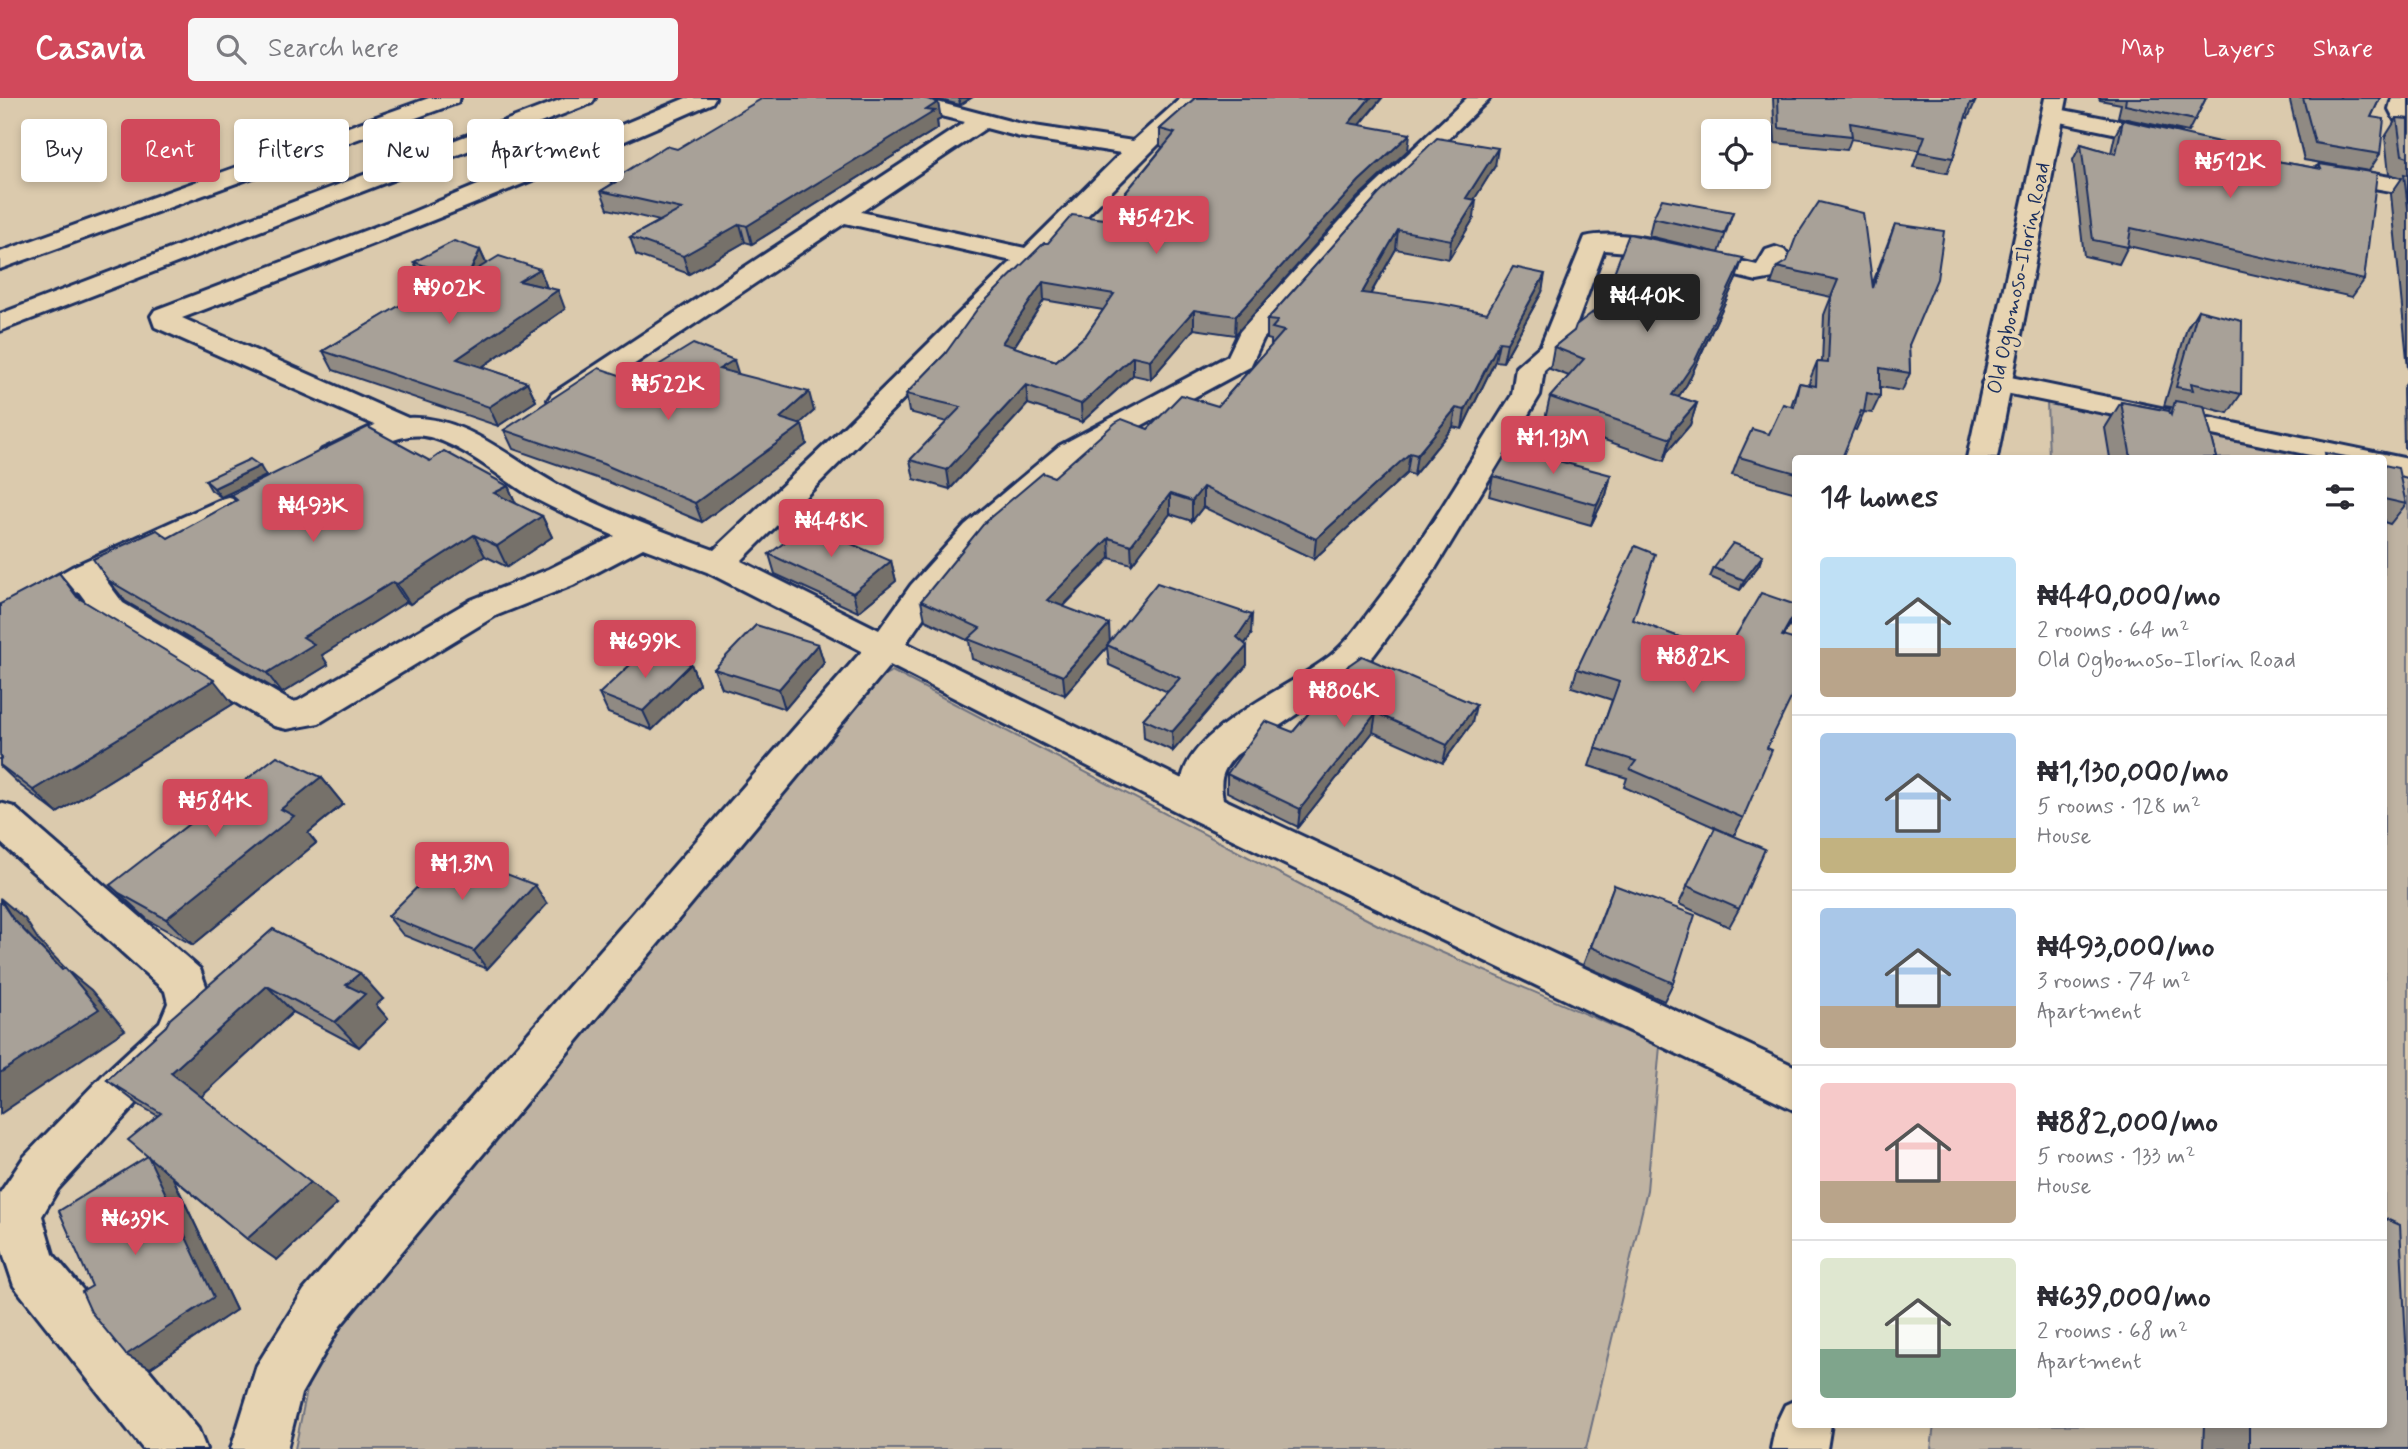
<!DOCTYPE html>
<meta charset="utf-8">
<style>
:root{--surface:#fff;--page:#f7f7f7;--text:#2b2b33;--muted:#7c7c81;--line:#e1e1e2;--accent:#d1495b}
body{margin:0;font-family:Mynerve,sans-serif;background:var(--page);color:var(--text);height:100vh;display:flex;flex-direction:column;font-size:26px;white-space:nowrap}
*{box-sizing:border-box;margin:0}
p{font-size:23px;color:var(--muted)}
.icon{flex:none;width:38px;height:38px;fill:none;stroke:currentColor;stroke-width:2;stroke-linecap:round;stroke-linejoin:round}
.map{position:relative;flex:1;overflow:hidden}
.panel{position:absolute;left:1792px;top:357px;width:595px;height:973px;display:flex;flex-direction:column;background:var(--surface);border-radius:7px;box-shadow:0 4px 10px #0003}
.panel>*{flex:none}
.banner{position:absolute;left:21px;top:21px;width:665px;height:63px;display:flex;gap:14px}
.controls{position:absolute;left:1701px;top:21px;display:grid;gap:14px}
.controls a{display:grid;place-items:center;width:70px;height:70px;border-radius:7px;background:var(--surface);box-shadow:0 4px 10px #0003;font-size:35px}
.price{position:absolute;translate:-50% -60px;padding:0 16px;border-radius:7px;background:var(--accent);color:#fff;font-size:23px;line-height:46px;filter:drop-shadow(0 2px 4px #0008)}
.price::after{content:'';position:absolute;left:50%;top:42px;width:21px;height:16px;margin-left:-10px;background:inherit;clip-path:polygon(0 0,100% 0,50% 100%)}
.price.selected{background:#222;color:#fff}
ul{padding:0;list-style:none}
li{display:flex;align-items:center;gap:21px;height:175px;padding:0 28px}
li+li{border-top:2px solid var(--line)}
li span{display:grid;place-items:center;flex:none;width:196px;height:140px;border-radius:7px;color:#555}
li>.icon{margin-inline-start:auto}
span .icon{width:84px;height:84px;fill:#fffc;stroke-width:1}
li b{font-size:30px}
h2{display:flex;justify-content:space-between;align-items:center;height:84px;padding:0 28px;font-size:30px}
.pill{padding:0 24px;border-radius:7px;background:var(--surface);box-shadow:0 4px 10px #0003;font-size:24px;line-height:63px}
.pill.selected{background:var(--accent);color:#fff}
header{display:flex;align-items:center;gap:42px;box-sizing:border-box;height:98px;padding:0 35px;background:var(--accent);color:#fff}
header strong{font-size:33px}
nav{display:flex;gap:38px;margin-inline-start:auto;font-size:24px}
.search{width:490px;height:63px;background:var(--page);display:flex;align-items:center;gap:18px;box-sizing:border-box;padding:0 24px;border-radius:7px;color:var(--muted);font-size:26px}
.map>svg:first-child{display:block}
</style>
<header>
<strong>Casavia</strong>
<div class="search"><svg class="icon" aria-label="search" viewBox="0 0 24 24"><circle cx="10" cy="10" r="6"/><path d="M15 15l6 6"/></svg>Search here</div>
<nav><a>Map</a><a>Layers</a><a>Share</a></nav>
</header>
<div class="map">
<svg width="2408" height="1351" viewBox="0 0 2408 1351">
<rect width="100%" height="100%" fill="#dbcaad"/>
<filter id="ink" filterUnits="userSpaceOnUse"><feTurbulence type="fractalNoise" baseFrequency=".0143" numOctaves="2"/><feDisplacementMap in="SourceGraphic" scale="14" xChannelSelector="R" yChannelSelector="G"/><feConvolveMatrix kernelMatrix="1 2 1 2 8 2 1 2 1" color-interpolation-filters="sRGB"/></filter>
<g filter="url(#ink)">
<g fill="#bfb3a2" stroke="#6d7180" stroke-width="2">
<polygon points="2047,303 2325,360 2049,360"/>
<polygon points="2384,373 2408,379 2408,1351 1931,1351 1934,1327 2384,1326"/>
<polygon points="892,573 1380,828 1660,948 1647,1092 1586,1351 295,1351 311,1272 375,1177 866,586"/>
</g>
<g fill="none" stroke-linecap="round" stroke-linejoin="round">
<defs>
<g id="street">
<path d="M 686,0 L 715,0 L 712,5 C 537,83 360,152 182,220 L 408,320 C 467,317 514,365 564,390 C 612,414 663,434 714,452 L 844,329 L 1012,163 L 845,125 L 572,308 L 562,311 L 552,308 L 548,302 L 552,296 L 965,24 L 889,5 L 886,0 L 922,0 L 1021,26 L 1133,43 L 1181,0 L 1205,0 L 741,463 L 879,532 L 911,487 L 965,427 L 1059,348 L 1228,258 L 1240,233 L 1359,102 L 1467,0 L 1490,0 L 1375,112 L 1263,241 L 1250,269 L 1081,360 L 987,441 L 935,503 L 906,545 L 1182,681 C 1191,630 1291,589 1330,558 C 1348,544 1361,524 1375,506 C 1426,441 1467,367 1512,297 L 1516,269 L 1541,247 L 1585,139 C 1628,128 1712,157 1757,167 L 1766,152 L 1775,149 L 1784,152 L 1788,157 L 1779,179 L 1757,183 L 1640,155 L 1604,152 L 1567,252 L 1544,272 L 1540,297 L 1421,494 L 1374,557 L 1356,576 L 1236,657 C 1222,672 1219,681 1223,701 L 1796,969 L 1796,1013 L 1191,721 L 890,567 L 340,1228 L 301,1296 L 287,1351 L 231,1351 L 257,1267 L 304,1192 L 862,553 L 707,474 L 643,450 L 573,487 L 495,518 L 319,625 L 287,631 L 274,628 L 99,521 L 79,494 L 12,533 L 0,537 L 0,510 L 72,469 L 218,403 L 229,400 L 240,403 L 245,410 L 240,417 L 105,481 L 123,505 L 292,604 L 298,603 L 471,502 L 549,471 L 615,438 C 585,425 555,412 527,396 C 498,378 458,343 424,338 C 385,333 355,373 322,364 L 318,358 L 322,352 L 375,327 L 155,229 L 151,218 L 155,212 L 401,119 ZM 986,30 L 1020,39 L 1121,55 L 1025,150 L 861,114 Z"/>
<polygon points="2392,0 2408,0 2408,34 2400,32 2389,11"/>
<polygon points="2053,10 2171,33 2179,35 2182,40 2179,45 2171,47 2045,21 2042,16 2045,11"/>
<polygon points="2325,68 2408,82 2408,96 2317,80 2313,75 2317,70"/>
<polygon points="1996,276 2408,361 2408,379 2384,373 2384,360 2325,360 1986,291 1982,285 1986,279"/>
<polygon points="0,705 14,709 200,871 212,905 194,951 136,1006 58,1091 42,1118 53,1156 198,1331 206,1351 143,1351 14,1188 0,1146 0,1095 24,1059 104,976 160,924 168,905 165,893 0,744"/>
</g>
<g id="highway">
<polygon points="429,0 460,0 457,5 0,171 0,154"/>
<polygon points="565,0 595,0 592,5 0,233 0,216"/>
<polygon points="2045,0 2067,0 1997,360 1967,360"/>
<polygon points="1796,1302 1796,1326 1831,1326 1827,1351 1771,1351 1776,1326 1785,1307"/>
</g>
</defs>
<use href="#street" stroke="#1b2f5e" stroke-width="6"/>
<use href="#highway" stroke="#1b2f5e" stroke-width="6"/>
<use href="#street" fill="#e7d4b2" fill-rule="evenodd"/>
<use href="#highway" fill="#e7d4b2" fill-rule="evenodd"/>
</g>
<g fill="#908a83" stroke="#1b2f5e" stroke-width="2" fill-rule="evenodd">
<polygon points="932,0 971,0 960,7"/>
<path d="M 1195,0 L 1382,0 L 1360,27 L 1408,52 L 1357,100 L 1235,237 L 1194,231 L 1151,281 L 1133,277 L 1082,324 L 1028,306 L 950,391 L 914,381 L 910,362 L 947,324 L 909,314 L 906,296 L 945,256 L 1048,145 L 1104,121 L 1163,49 L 1160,48 L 1160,31 ZM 1044,202 L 1103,212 L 1086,237 L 1056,263 L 1014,249 Z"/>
<polygon points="1773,0 1977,0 1968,20 1965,19 1953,60 1947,75 1913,69 1919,52 1851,41 1847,52 1775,45"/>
<polygon points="2099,0 2206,0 2188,34 2118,19 2121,6 2100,2"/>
<polygon points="2290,0 2380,0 2371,19 2380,56 2369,73 2304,62 2290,3"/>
<polygon points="2397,20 2408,21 2408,271 2391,96 2402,80 2389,76 2385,39"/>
<polygon points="941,21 937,23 938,30 752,146 745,144 689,176 636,157 630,139 660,123 608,111 601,93 612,86 611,83 677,51"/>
<polygon points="2123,22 2232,55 2316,70 2319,66 2364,182 2352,199 2128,148 2119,166 2084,158 2073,62 2081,46 2111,55 2115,37"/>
<polygon points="1495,68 1474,101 1474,120 1449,161 1396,151 1370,197 1487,215 1542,194 1503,264 1495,263 1462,331 1453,329 1414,377 1407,375 1314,461 1203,409 1192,423 1170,416 1132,466 1110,460 1063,509 1110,544 1251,537 1245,546 1247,567 1173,653 1144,640 1143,621 1168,594 1109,567 1107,549 1065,597 972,561 969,543 925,522 921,503 1054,379 1218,308 1271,248 1271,242 1267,241 1267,222 1379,96"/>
<polygon points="1733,114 1719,155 1649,138 1653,120"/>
<polygon points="1895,126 1909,247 1910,275 1902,293 1880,289 1880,298 1872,315 1864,314 1856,332 1853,331 1796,360 1796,395 1732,377 1739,359 1769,336 1791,308 1799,285 1809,287 1810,281 1817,264 1822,264 1824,217 1831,199 1771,186 1777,169 1872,187"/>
<polygon points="480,152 486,165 540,171 547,190 565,211 482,269 527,284 536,303 498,328 333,272 323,253 435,187 423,183 414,164"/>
<polygon points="1736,181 1687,286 1678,299 1697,305 1690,327 1667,354 1664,363 1545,321 1550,299 1569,278 1550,271 1554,249 1574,233"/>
<polygon points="2198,212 2241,296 2228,315 2204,309 2217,360 2110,360 2105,330 2121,304 2169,313 2171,309 2164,308 2187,230"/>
<polygon points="738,276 814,313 799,326 802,327 807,346 702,424 611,385 513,351 504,332 634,282"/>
<polygon points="2408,283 2408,351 2404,350 2403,290"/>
<polygon points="430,363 508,388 516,406 542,418 552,439 507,469 485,458 410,506 406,504 322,557 328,567 282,595 125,503 108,482 235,403 231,397"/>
<polygon points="2384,367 2406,406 2390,426 2384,424"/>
<polygon points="1611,377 1606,397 1591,427 1489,398 1493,378"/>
<polygon points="266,378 221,399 211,392 205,382"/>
<polygon points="769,456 891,463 896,483 858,514 775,476"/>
<polygon points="1759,467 1740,492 1710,479 1714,470"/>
<polygon points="82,502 233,606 57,715 20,687 0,668 0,661 2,660"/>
<polygon points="1633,522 1725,556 1790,527 1783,538 1767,650 1743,720 1734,738 1624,689 1627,680 1589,668 1612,602 1572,589 1577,571"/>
<polygon points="818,546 824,565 785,611 722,590 714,571"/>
<polygon points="691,566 699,586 652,632 608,615 599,596"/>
<polygon points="1349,567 1472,625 1443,665 1373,634 1298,729 1227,694 1227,676 1293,634"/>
<polygon points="321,679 343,706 308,735 316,745 193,847 148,822 110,787"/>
<polygon points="1715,730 1739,811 1729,829 1679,806"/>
<polygon points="1614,787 1673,885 1664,903 1583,867"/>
<polygon points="547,806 487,871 403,837 388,818"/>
<polygon points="273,831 383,901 376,907 388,921 359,949 293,914 201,999 337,1106 277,1162 247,1141 173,1080 236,1212 150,1270 92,1188 147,1059 158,1018 139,1007 107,982"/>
<polygon points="2204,1326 2384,1326 2408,1351 2203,1351"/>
</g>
<g fill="#76716a" stroke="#1b2f5e" stroke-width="2">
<polygon points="959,0 971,0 960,7"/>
<polygon points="1370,0 1382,0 1347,41 1349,25"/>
<polygon points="938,4 941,21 937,23 938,30 752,146 747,128"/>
<polygon points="1410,36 1408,52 1357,100 1235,237 1236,218 1359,83"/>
<polygon points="1498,50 1495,68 1464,118 1466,100"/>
<polygon points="1476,102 1474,120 1449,161 1451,142"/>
<polygon points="740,126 745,144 689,176 683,158"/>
<polygon points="1398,132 1396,151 1360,214 1362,195"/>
<polygon points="480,152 488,170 469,176"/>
<polygon points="1743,160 1736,181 1687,286 1665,319 1672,297"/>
<polygon points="540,171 547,190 519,183"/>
<polygon points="1545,176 1542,194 1503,264 1507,245"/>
<polygon points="1043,184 1044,202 1004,264 1002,245"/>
<polygon points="558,192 565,211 466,280 457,261"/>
<polygon points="1194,212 1194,231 1151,281 1150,262"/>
<polygon points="1499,244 1495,263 1462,331 1465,312"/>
<polygon points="1133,258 1133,277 1082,324 1081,306"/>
<polygon points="734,262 740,281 719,271"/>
<polygon points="527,284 536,303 498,328 489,309"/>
<polygon points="1026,287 1028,306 950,391 947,372"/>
<polygon points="809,294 814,313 785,339 780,320"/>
<polygon points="1697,305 1690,327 1667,354 1664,363 1673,332"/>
<polygon points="1456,310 1453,329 1414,377 1417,357"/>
<polygon points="802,327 807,346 702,424 695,405"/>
<polygon points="1410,355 1407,375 1314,461 1316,441"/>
<polygon points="260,368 266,378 221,399 214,390"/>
<polygon points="1611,377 1606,397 1591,427 1597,407"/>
<polygon points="508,388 517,408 494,395"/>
<polygon points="1203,389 1203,409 1192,423 1192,403"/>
<polygon points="1170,396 1170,416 1132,466 1131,447"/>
<polygon points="542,418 552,439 507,469 497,448"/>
<polygon points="474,437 485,458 410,506 397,486"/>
<polygon points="1109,440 1110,460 1049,522 1047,502"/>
<polygon points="1763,457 1759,467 1740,492 1744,482"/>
<polygon points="891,463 896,483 858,514 853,495"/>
<polygon points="59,475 79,499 98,523 77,499"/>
<polygon points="393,484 406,504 322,557 328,567 282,595 267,575 303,539"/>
<polygon points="1252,517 1251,537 1236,558 1237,539"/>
<polygon points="1109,526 1110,546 1107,547 1107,549 1065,597 1063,578"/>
<polygon points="818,546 824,565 785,611 779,591"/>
<polygon points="1247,548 1247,567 1173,653 1172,634"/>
<polygon points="691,566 699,586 652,632 643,613"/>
<polygon points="214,582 233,606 57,715 33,692"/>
<polygon points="1476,607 1472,625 1443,665 1447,647"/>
<polygon points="1376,615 1373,634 1298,729 1300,711"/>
<polygon points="321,679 343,706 308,735 316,745 193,847 166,821 281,711"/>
<polygon points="535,787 547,806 487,871 474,853"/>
<polygon points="0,800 25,821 39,843 68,873 91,892 125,932 0,1016 0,975 62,872 12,820"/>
<polygon points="360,875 383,901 376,907 388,921 359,949 335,924 346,887"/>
<polygon points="267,888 293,914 201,999 171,975"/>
<polygon points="148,1058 170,1074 236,1212 150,1270 126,1257"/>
<polygon points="310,1084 337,1106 277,1162 247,1141"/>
</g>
<g fill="#a8a198" stroke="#1b2f5e" stroke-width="2" fill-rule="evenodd">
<polygon points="763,0 923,0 938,4 926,12 935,13 747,128 740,126 683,158 630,139 682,111 601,93 616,84 611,83 666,48 677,51"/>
<path d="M 1195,0 L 1370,0 L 1349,25 L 1410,36 L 1359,83 L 1236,218 L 1194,212 L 1150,262 L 1133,258 L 1081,306 L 1026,287 L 947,372 L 910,362 L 961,309 L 906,296 L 945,256 L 978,210 L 1044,145 L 1048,145 L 1072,117 L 1104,121 L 1175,35 L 1160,31 ZM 1043,184 L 1114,196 L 1086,237 L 1056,263 L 1002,245 Z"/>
<polygon points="1778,0 1977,0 1974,5 1970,5 1953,60 1919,54 1925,38 1850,25 1852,38 1779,30"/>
<polygon points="2126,0 2206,0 2195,22 2125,7"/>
<polygon points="2303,0 2380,0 2371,19 2384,21 2380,56 2315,45"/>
<polygon points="2397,20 2408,21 2408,59 2402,57"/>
<polygon points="2123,22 2236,48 2232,55 2321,71 2319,66 2377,75 2364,182 2131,130 2128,149 2093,142 2081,46 2116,56"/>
<polygon points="1437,40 1498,50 1466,100 1476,102 1451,142 1398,132 1362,195 1432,204 1487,215 1513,169 1545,176 1507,245 1499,244 1465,312 1456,310 1417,357 1410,355 1316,441 1203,389 1192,403 1170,396 1131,447 1109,440 1047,502 1109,526 1063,578 968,541 980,530 921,503 986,423 1043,375 1054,379 1115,325 1122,321 1148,331 1181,297 1218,308 1284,233 1272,230 1278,223 1267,222 1379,96"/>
<polygon points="2404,76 2408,77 2408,111"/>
<polygon points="1662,101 1733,114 1724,136 1653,120"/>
<polygon points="1819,104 1863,115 1873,190 1895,126 1944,133 1937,181 1909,247 1910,275 1880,270 1880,298 1867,295 1864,314 1861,313 1842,360 1796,360 1796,375 1739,359 1752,331 1769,336 1783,306 1794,309 1799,285 1816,288 1817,264 1828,265 1831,199 1838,182 1777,169 1787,163 1796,139"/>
<polygon points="1629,136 1743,160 1694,265 1672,297 1697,305 1673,332 1671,341 1550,299 1584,261 1554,249 1574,233 1576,227 1601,208"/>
<polygon points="454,143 480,152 469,176 499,158 540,171 519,183 558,192 457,261 527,284 489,309 323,253 451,177 414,164"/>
<polygon points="2198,212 2242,223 2241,296 2191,285 2193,292 2176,289"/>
<polygon points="693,246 734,262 719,271 809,294 780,320 802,327 695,405 603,366 504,332 599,270 634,282"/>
<polygon points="2175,303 2204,308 2217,360 2131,360 2121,304 2169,313 2171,317"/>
<polygon points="368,329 430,363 444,353 508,388 494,395 542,418 497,448 474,437 397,486 393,484 303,539 314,546 267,575 108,482 93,461 157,432 168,440 237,402 231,397"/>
<polygon points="1510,350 1611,377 1597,407 1493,378"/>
<polygon points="2325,355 2351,360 2326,360"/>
<polygon points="250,361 260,368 214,390 205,382"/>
<polygon points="2384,367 2398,370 2406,406 2384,401"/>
<polygon points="808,427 891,463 853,495 769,456"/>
<polygon points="1733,445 1763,457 1744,482 1714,470"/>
<polygon points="1635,448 1655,456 1633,522 1725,556 1761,495 1796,507 1796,513 1782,538 1796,542 1796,590 1767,650 1772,652 1743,720 1630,671 1636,663 1595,650 1619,584 1577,571"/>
<polygon points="59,475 77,499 214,582 33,692 0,667 0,661 2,660 0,657 0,506"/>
<polygon points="1157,485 1252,517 1237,539 1247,548 1172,634 1143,621 1180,580 1107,547"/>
<polygon points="756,527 818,546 779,591 714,571"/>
<polygon points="647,551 691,566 643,613 599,596"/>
<polygon points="1362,558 1476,607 1447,647 1376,615 1300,711 1227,676 1265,623 1293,634 1349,567"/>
<polygon points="277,658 321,679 281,711 294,718 166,821 119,795 110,787"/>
<polygon points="1715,730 1765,751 1739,811 1687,788"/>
<polygon points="452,755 535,787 474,853 388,818"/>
<polygon points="1614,787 1695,817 1673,885 1591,849"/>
<polygon points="0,802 12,820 62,872 65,870 99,911 0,975"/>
<polygon points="273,831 360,875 346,887 365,896 335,924 267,888 171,975 310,1084 247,1141 128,1042 161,1015 107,982 166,928 170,921"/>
<polygon points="148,1058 214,1199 126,1257 91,1214 82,1194 92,1188 59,1113"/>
<polygon points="2384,1120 2400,1127 2408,1282 2408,1351 2249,1351 2249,1326 2384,1326"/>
</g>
</g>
<g text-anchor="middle" stroke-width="7" stroke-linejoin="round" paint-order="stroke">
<g font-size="21" fill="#1b2f5e" stroke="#e7d4b2">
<text transform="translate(2018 180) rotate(-78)" y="7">Old Ogbomoso-Ilorin Road</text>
</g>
</g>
</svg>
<div class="controls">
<a><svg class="icon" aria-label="locate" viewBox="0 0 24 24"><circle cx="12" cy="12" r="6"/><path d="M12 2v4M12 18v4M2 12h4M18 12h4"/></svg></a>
</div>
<b class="price" style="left:2230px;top:102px">₦512K</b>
<b class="price" style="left:1156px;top:158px">₦542K</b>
<b class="price" style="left:449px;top:228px">₦902K</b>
<b class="price selected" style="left:1647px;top:236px">₦440K</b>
<b class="price" style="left:668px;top:324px">₦522K</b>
<b class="price" style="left:1553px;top:378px">₦1.13M</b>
<b class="price" style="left:313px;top:446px">₦493K</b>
<b class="price" style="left:831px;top:461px">₦448K</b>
<b class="price" style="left:645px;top:582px">₦699K</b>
<b class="price" style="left:1693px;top:597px">₦882K</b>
<b class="price" style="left:1344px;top:631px">₦806K</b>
<b class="price" style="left:215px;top:741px">₦584K</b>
<b class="price" style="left:462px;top:804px">₦1.3M</b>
<b class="price" style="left:135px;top:1159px">₦639K</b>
<div class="banner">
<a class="pill">Buy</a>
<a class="pill selected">Rent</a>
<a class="pill">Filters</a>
<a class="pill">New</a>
<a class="pill">Apartment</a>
</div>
<section class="panel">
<h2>14 homes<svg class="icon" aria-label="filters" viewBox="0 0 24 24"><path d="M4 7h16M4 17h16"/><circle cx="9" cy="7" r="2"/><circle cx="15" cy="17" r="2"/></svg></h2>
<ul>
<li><span style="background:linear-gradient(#bfe0f5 65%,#b9a48a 0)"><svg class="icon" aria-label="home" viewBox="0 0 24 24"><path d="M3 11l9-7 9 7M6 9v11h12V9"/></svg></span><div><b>₦440,000/mo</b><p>2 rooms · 64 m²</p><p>Old Ogbomoso-Ilorin Road</p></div></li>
<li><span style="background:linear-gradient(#a9c7e8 75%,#c2b280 0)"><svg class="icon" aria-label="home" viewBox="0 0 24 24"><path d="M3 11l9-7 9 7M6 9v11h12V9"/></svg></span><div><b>₦1,130,000/mo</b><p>5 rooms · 128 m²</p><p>House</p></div></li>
<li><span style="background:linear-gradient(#a9c7e8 70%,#b9a48a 0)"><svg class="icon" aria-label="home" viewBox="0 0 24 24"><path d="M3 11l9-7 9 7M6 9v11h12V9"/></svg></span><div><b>₦493,000/mo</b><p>3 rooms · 74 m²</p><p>Apartment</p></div></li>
<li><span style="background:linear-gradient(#f6c9c9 70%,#b9a48a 0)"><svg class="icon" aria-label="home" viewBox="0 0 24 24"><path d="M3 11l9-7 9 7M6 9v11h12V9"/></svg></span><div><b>₦882,000/mo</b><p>5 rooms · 133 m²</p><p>House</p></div></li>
<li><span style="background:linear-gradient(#dfe7d0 65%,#7fa58c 0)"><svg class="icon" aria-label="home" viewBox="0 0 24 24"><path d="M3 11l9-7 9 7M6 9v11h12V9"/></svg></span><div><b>₦639,000/mo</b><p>2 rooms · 68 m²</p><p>Apartment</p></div></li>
</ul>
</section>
</div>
